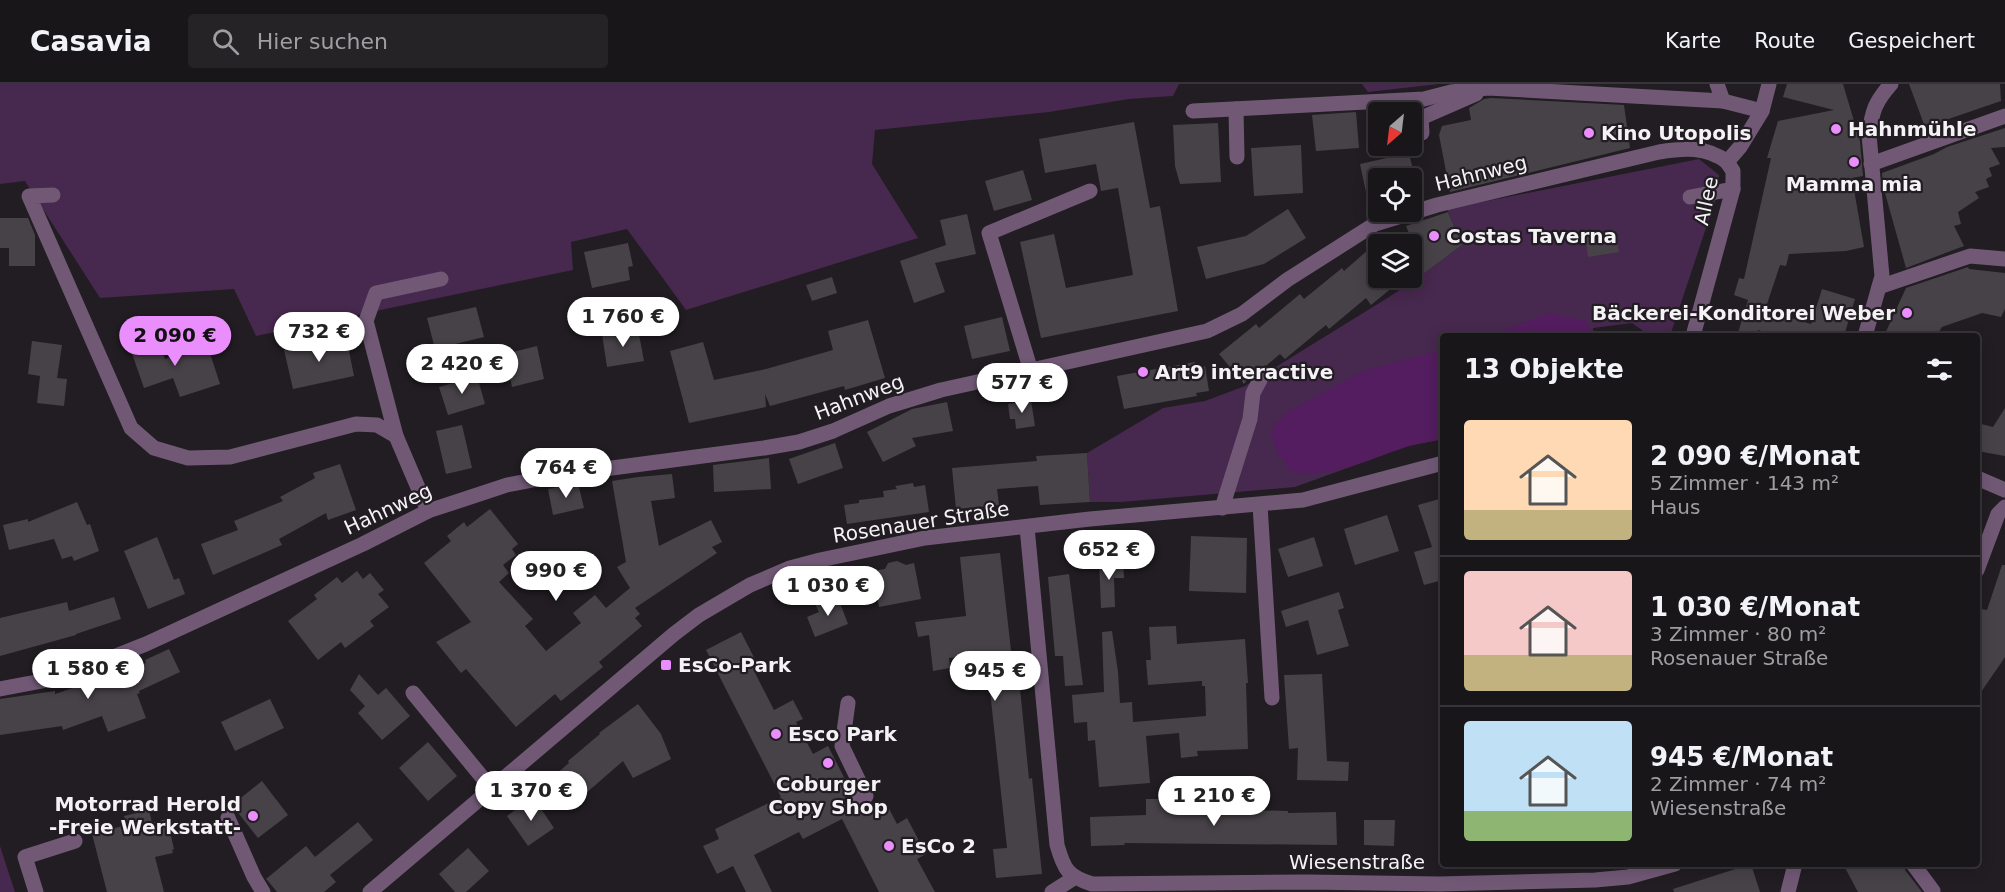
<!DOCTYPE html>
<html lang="de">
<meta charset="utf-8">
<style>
:root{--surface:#19161a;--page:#262327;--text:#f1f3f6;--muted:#9f9fa2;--line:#373539;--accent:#ea8dfd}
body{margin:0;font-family:"DejaVu Sans",sans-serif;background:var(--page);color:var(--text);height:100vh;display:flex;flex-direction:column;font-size:22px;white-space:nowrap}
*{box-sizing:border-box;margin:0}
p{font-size:20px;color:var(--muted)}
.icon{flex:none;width:33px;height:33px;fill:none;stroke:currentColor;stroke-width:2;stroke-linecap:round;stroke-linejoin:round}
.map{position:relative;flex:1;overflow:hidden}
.details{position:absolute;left:1440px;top:249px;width:540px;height:534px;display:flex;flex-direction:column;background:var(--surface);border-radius:6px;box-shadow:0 3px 15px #0003,0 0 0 2px var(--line)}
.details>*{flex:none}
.needle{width:39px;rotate:208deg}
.buttons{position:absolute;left:1368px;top:18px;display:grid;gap:12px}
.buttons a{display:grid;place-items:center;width:54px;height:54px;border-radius:6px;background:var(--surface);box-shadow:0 3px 15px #0003,0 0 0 2px var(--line);font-size:30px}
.price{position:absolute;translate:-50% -51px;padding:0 14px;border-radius:21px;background:#fff;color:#222;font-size:20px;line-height:39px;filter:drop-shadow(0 2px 3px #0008)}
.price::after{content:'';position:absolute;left:50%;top:36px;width:18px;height:14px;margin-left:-9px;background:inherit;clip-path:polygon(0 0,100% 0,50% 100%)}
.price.on{background:var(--accent);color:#111}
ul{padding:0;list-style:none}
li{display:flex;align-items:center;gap:18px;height:150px;padding:0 24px}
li+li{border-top:2px solid var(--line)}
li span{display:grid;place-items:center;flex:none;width:168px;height:120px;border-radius:6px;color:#555}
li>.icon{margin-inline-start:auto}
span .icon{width:72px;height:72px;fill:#fffc;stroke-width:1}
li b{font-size:26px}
h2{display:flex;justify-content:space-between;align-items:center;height:72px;padding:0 24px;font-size:26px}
header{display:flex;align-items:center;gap:36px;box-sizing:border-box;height:84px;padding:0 30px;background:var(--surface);border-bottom:2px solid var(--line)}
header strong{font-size:28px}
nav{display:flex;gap:33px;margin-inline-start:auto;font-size:21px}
.search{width:420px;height:54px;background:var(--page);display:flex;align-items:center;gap:15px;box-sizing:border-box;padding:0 21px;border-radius:6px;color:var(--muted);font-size:22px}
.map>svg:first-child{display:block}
</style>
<header>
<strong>Casavia</strong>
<div class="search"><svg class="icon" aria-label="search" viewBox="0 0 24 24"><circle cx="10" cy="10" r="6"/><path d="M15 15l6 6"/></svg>Hier suchen</div>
<nav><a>Karte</a><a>Route</a><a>Gespeichert</a></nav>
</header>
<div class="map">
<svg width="2005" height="808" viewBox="0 0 2005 808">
<rect width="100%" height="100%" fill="#211d22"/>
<g fill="#47284e">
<polygon points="0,0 1179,0 1173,12 1129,15 1049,28 875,46 872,80 918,154 686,226 627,145 571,158 573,186 256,252 234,205 100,214 25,97 0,100"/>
<polygon points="1362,0 1439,0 1368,8"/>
<polygon points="1699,75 1719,91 1719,105 1670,252 1650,252 1632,239 1593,244 1594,252 1443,252 1443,355 1408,362 1295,403 1121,418 1090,418 1087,369 1163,324 1205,317 1245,302 1389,213 1422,191 1462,161 1447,125"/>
<polygon points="0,762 15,808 0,808"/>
</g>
<g fill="#541d5f">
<polygon points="1548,229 1587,237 1591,252 1491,252"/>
<path d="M 1443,266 L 1443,355 C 1431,358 1418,359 1406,363 C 1366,376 1335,394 1292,388 L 1277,368 L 1271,350 L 1276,339 L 1289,327 L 1366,286 Z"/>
</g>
<g fill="#474248">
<polygon points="1787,0 1843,0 1860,57 1863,92 1852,94 1864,163 1846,167 1789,170 1786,182 1780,181 1765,226 1811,240 1822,205 1855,215 1844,252 1778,252 1758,246 1757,252 1737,252 1748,216 1734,211 1739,194 1744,195 1771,74 1767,74 1778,37 1834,26 1783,13"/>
<polygon points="1909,0 2000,0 2001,17 1925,43"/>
<polygon points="1491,14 1624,21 1630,64 1450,108 1439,51 1442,42 1471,36 1469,24 1484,15"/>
<polygon points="1356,28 1359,64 1316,67 1312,31"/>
<polygon points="1134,38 1150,124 1160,122 1178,227 1041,254 1020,158 1054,150 1066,204 1133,191 1118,104 1101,107 1096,80 1045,89 1039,55"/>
<polygon points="1218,39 1221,98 1180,100 1175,82 1173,41"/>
<polygon points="2005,44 2005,63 1991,64 2000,80 1989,84 1992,92 1986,95 1989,103 1975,108 1979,114 1958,128 1961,140 1954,142 1964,162 1906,184 1883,102 1882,89 1934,70 1947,63"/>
<polygon points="1301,61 1303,109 1254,112 1251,64"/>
<polygon points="1409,69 1415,94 1378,94 1378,129 1371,131 1360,80"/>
<polygon points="1023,86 1032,116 994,127 985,97"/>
<polygon points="1288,125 1306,154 1264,180 1206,195 1197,163 1246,152"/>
<polygon points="1448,128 1462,161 1422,191 1412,174 1417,169 1406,142"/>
<polygon points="967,130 976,170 935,179 945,208 914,219 900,177 946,161 940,136"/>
<polygon points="0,134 28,134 35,151 35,182 9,182 9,164 0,164"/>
<polygon points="1615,146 1619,168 1588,173 1585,151"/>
<polygon points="628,159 633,182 628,183 630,196 592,204 584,168"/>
<polygon points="1369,165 1378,177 1378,194 1404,194 1371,221 1366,214 1329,245 1326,241 1285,275 1280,270 1261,286 1254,288 1244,300 1219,270 1256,240 1259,244 1300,210 1304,215 1342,184 1344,187"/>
<polygon points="1968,183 1969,185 2005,189 2005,225 2001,233 1982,229 1942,243 1936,252 1884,252 1906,204"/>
<polygon points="832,193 837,209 812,217 806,201"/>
<polygon points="476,223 484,253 435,265 427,234"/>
<polygon points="1002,233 1010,267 972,275 964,242"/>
<polygon points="868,236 885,294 845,306 844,302 770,322 765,310 766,323 689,339 670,267 703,258 714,296 766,285 833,266 828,247"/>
<polygon points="638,245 644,277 607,283 602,250"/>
<polygon points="157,251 165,275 207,260 220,300 180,313 173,294 144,304 129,261"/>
<polygon points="346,252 354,292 293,305 284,266"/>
<polygon points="32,257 62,261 57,294 67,295 64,322 37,319 40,292 28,290"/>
<polygon points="537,262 544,295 512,303 505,270"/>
<polygon points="1195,278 1197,288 1205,282 1209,307 1196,309 1197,312 1124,325 1117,292"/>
<polygon points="477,292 485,320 448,331 439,303"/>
<polygon points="1031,316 1035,342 1016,345 1015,335 1010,335 1008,320"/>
<polygon points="947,318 953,347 912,354 916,362 883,378 867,348 912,325"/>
<polygon points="2005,324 2005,372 1977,367 1977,339 1993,343"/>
<polygon points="462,341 472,384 446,390 436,347"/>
<polygon points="835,359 843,384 798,400 789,375"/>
<polygon points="1087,369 1090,418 1040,421 1038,402 997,405 999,421 956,425 952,384 1037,377 1036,372"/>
<polygon points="769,374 771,405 714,408 713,381"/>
<polygon points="340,380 356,426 328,436 326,429 279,455 282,461 213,491 201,460 238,446 234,437 283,417 280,413 315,394 313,389"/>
<polygon points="672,390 675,414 651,417 659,462 711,436 722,458 712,463 717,469 635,524 640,530 635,534 642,542 599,578 603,583 561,617 555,610 516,643 466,585 461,589 436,558 471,538 424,479 451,457 447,452 464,438 467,443 490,425 518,460 512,465 516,471 503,481 509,489 499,498 533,535 525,542 546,567 581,539 573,529 595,511 606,524 630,504 617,483 626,478 612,397 638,393"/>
<polygon points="578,399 584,424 553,431 548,405"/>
<polygon points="913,399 914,403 925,401 929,428 847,440 844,421 859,419 859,416 884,413 883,407 897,405 895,402"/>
<polygon points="1443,414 1443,496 1424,501 1414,468 1432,463 1418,421"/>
<polygon points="77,418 87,441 90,440 99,467 74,477 72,472 62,475 54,455 9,466 3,441 28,435 28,438"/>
<polygon points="1387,431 1399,467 1355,481 1344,445"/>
<polygon points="1191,452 1247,454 1246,509 1189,507"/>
<polygon points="157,453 174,496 179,494 185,510 148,525 124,467"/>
<polygon points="1314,453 1323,482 1288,493 1278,465"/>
<polygon points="1000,469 1013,584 1018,584 1029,695 1032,694 1042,790 996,794 993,765 1007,764 986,570 949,574 950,584 933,587 929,551 918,553 915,538 966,532 960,473"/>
<polygon points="1099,476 1123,476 1124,494 1114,494 1115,523 1101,524"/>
<polygon points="897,477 906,481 914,479 921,515 879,523 872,487 885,485 888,479"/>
<polygon points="2002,481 2005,481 2005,573 1977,614 1977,543 1981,525 1987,526"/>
<polygon points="357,487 363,495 370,489 384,506 378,510 389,523 370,537 374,542 345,564 341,558 318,576 288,537 317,515 314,511 337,493 342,499"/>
<polygon points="1069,490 1083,601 1065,602 1063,572 1055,572 1048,493"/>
<polygon points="1339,508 1344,524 1338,526 1349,562 1317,571 1308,536 1286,543 1281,527"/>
<polygon points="837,511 848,540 815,553 807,533 819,528 815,520"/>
<polygon points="114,513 121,535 76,550 76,551 0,572 0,534 67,518 69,527"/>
<polygon points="1176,542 1177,560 1245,555 1248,599 1246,599 1248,665 1197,667 1198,672 1181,674 1179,649 1146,652 1150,699 1099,703 1095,656 1088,657 1087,638 1074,639 1072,611 1104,608 1102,548 1112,547 1118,588 1120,619 1132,618 1133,638 1206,632 1205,602 1202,602 1202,597 1148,601 1146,576 1151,576 1149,543"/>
<polygon points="741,548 760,585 754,587 774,626 793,616 803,635 796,638 813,670 828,662 852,709 841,717 839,723 841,727 850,732 861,726 863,731 886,719 897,740 907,734 926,770 917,775 935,808 879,808 842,735 803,755 799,748 754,771 772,808 746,808 733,782 717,790 703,762 719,755 715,745 781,713 706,566"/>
<polygon points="169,565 180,588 139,607 140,609 137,610 146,634 108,648 102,632 63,646 62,642 0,651 0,615 55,607 55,610 146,579 145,576"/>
<polygon points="359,590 378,611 386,604 410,632 382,656 358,629 365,622 350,606"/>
<polygon points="1322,590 1327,677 1349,678 1348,697 1297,696 1298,664 1289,665 1284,591"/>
<polygon points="270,615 284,644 235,667 221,638"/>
<polygon points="638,620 661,650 671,675 633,694 623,677 577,717 573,712 568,716 555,701 560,697 555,691 569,679 568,677 600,650 599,649"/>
<polygon points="428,658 457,692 428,717 399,684"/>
<polygon points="262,697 288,731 258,754 232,721"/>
<polygon points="533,713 554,744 528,762 507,732"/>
<polygon points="1146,715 1173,715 1173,724 1241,724 1241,726 1288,727 1288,729 1336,728 1337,761 1124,759 1125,761 1091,762 1090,733 1146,731"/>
<polygon points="149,726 152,739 167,735 174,765 172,766 173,769 155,773 164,808 107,808 92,750 127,741 124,732"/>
<polygon points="1364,736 1395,736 1394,762 1364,761"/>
<polygon points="358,738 373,756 330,791 336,798 324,808 277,808 268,797 266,795 306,762 315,773"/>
<polygon points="468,764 489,787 466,808 455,808 439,790"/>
<polygon points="1751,780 1760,808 1674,808 1673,805"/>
<polygon points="1843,780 1903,780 1905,786 1922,808 1858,808"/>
</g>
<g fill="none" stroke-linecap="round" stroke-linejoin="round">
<g stroke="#715976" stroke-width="15">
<polyline points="1717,0 1723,17"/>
<polyline points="1236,25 1237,73"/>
<polyline points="1193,27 1424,15 1451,8 1488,4 1723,17 1762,27"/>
<polyline points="1422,49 1421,34 1476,10"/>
<polyline points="1871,80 2005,32"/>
<polyline points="53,111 29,112 131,344 154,364 188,374 230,373 356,340 377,341 396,352"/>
<polyline points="1690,113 1733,105"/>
<polyline points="1879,203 1970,172 2005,175"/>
<polyline points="1693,252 1733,105 1733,87 1727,78 1740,63 1762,27 1769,0"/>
<path d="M 1865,252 L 1882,192 L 1869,51 C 1872,27 1875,18 1891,0"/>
<polyline points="1031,287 989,149 1090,107"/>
<polyline points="1977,394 2005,406"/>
<polyline points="1260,421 1272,614"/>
<polyline points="1222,424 1250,335 1253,309 1260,296"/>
<polyline points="428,427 396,352 366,237 376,209 441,195"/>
<path d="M 1027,443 L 1057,761 C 1064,785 1067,792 1092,800 L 1308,798 L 1439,800 L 1595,796 L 1628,793 L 1675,780"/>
<polyline points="1977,486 1998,430 2005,423"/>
<path d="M 0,605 L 63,593 L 146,560 L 363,460 L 428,427 L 507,401 L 559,391 L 764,364 L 799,358 L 833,347 L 889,322 L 941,306 L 1207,247 L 1242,230 L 1287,196 L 1375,140 L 1437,121 L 1659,68 C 1683,64 1707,62 1727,78"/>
<polyline points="413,609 491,704"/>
<polyline points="848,619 842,662 866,712 849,722"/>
<polyline points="228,734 254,793 263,808"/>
<polyline points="1913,780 1933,807"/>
<polyline points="36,808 25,773 75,757"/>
<polyline points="370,808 674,550 699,531 750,501 790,484 820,476 925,454 1090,435 1303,416 1443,379"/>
<polyline points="1052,808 1074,794"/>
<polyline points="1788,808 1795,780"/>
</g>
</g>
<g fill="#ea8dfd" stroke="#211d22" stroke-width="2">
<circle cx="1836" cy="45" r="6"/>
<circle cx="1589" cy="49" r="6"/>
<circle cx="1854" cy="78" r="6"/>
<circle cx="1434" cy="152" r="6"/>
<circle cx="1907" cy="229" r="6"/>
<circle cx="1143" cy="288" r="6"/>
<rect x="660" y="575" width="12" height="12" rx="3"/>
<circle cx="776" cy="650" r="6"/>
<circle cx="828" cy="679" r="6"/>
<circle cx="253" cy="732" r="6"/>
<circle cx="889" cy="762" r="6"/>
</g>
<g text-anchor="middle" stroke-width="4.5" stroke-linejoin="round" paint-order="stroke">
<g font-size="20" font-weight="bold" fill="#f5f2f6" stroke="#211d22" text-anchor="start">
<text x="1848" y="52">Hahnmühle</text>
<text x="1601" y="56">Kino Utopolis</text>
<text x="1854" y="107" text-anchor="middle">Mamma mia</text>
<text x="1446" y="159">Costas Taverna</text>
<text x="1895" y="236" text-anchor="end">Bäckerei-Konditorei Weber</text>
<text x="1155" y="295">Art9 interactive</text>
<text x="678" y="588">EsCo-Park</text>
<text x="788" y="657">Esco Park</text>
<text x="828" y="707" text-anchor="middle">Coburger<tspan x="828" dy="23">Copy Shop</tspan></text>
<text x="241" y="727" text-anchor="end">Motorrad Herold<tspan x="241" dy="23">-Freie Werkstatt-</tspan></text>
<text x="901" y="769">EsCo 2</text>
</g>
<g font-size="20" fill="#f5f2f6" stroke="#211d22">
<text transform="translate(1481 89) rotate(-14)" y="7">Hahnweg</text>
<text transform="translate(1706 117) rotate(-78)" y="7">Allee</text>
<text transform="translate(859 313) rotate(-21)" y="7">Hahnweg</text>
<text transform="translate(388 425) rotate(-25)" y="7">Hahnweg</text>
<text transform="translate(921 438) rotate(-9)" y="7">Rosenauer Straße</text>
<text x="1357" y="785">Wiesenstraße</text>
</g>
</g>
</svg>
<div class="buttons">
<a><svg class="needle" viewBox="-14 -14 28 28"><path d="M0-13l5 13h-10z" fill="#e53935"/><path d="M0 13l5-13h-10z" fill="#9f9fa2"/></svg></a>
<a><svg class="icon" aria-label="locate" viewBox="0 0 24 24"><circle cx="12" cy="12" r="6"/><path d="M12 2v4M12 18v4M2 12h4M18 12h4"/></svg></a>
<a><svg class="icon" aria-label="layers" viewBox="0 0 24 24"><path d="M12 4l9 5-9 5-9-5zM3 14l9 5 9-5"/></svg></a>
</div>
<b class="price" style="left:623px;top:264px">1 760 €</b>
<b class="price" style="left:319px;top:279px">732 €</b>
<b class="price on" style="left:175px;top:283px">2 090 €</b>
<b class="price" style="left:462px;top:311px">2 420 €</b>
<b class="price" style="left:1022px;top:330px">577 €</b>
<b class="price" style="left:566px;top:415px">764 €</b>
<b class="price" style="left:1109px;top:497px">652 €</b>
<b class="price" style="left:556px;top:518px">990 €</b>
<b class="price" style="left:828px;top:533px">1 030 €</b>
<b class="price" style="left:88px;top:616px">1 580 €</b>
<b class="price" style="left:995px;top:618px">945 €</b>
<b class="price" style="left:531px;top:738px">1 370 €</b>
<b class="price" style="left:1214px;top:743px">1 210 €</b>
<section class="details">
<h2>13 Objekte<svg class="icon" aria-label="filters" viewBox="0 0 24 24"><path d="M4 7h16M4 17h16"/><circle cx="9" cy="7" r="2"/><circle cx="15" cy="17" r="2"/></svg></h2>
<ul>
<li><span style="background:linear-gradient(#ffd9b3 75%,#c2b280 0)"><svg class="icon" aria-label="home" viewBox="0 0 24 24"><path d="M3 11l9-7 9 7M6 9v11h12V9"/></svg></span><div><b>2 090 €/Monat</b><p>5 Zimmer · 143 m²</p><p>Haus</p></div></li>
<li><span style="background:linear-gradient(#f6c9c9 70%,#c2b280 0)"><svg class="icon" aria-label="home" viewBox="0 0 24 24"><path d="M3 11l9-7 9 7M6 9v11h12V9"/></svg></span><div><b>1 030 €/Monat</b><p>3 Zimmer · 80 m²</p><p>Rosenauer Straße</p></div></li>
<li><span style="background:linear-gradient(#bfe0f5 75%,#8fb573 0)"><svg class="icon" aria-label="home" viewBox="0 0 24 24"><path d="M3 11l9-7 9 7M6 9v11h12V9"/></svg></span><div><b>945 €/Monat</b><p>2 Zimmer · 74 m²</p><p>Wiesenstraße</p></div></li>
</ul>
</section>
</div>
